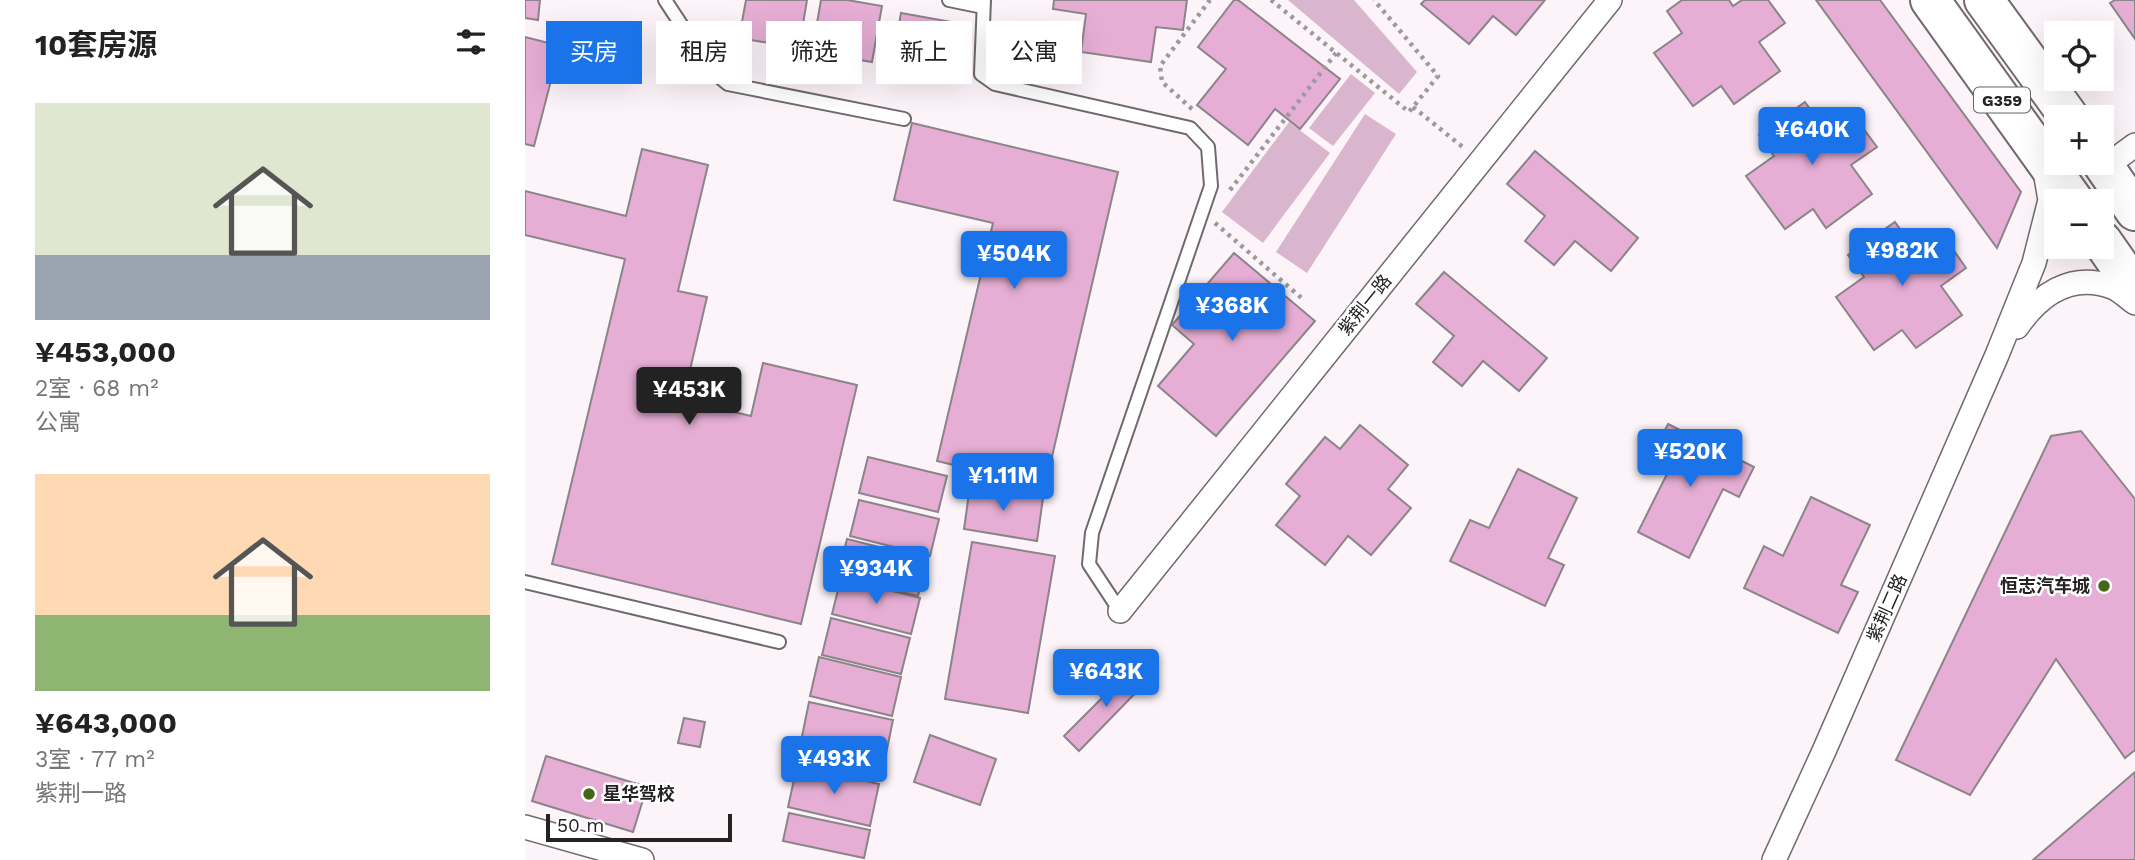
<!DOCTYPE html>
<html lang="zh">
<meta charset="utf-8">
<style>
:root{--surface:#fff;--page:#f6f6f6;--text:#222;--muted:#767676;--accent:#1a73e8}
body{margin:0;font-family:"Work Sans","Noto Sans SC",sans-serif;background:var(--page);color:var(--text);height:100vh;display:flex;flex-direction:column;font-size:26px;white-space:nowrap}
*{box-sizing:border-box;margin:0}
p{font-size:23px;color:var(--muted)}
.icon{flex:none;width:38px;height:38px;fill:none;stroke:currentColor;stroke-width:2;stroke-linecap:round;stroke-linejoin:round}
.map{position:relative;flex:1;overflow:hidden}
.panel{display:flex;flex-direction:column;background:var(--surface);width:525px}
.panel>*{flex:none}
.hud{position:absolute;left:21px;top:21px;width:665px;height:63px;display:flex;gap:14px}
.buttons{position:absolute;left:1519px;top:21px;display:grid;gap:14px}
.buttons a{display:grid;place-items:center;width:70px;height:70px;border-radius:0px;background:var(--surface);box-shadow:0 7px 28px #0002;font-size:35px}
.scale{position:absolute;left:21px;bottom:18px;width:186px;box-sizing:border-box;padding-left:7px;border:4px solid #242223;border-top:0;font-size:19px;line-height:24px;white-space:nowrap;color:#242223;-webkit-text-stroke:5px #fff;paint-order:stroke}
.price{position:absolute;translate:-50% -60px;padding:0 16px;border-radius:7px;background:var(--accent);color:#fff;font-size:23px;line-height:46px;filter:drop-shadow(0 2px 4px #0008)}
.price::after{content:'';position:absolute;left:50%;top:42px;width:21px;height:16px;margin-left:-10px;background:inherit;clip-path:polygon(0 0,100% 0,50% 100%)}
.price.on{background:#222;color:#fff}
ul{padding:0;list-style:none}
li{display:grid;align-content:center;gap:14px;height:371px;padding:0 35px}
li span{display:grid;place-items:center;height:217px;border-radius:0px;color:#555}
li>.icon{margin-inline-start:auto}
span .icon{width:126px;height:126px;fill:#fffc;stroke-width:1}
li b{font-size:30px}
h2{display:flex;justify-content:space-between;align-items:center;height:84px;padding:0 35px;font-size:30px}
.tag{padding:0 24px;border-radius:0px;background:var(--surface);box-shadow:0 7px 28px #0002;font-size:24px;line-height:63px}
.tag.on{background:var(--accent);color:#fff}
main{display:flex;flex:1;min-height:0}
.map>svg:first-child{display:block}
</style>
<main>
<section class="panel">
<h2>10套房源<svg class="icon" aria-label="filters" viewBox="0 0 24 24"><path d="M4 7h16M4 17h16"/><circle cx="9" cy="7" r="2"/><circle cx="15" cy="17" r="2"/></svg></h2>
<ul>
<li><span style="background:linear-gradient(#dfe7d0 70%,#9aa5b1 0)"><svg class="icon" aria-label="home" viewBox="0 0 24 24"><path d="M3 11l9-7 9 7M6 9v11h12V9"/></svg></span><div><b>¥453,000</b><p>2室 · 68 m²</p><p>公寓</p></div></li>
<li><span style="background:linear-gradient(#ffd9b3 65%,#8fb573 0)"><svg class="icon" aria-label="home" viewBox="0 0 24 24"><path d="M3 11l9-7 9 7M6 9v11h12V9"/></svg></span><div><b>¥643,000</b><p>3室 · 77 m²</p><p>紫荆一路</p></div></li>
</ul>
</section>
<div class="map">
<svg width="1610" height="860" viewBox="0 0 1610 860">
<rect width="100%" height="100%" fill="#fcf4f9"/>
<g fill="#dab6ce">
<polygon points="763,0 829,0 892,72 874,94"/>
<polygon points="826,74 850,93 808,146 784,128"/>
<polygon points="840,114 871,134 782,273 751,252"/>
<polygon points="764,122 805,153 738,243 697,212"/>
</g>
<g fill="#e6aed4" stroke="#8b8488" stroke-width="2">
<polygon points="0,0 15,0 13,20 0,18"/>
<polygon points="221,0 282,0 274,48 214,38"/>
<polygon points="296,0 322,0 357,6 347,62 287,52"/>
<polygon points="529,0 662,0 658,30 631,27 626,62 556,52 561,14 528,9"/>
<polygon points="709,0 713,0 815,79 775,129 750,109 723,145 672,105 701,69 673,47"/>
<polygon points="900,0 1020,0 991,35 968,16 944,44 896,4"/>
<polygon points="1157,0 1204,0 1208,6 1217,0 1243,0 1260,23 1234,42 1255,71 1209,104 1196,86 1168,106 1129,53 1157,33 1142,11"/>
<polygon points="1291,0 1355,0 1496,192 1472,248"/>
<polygon points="1590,0 1610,0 1610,39 1585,3"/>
<polygon points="376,13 438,24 428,82 366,71"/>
<polygon points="0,37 35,46 9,146 0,144"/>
<polygon points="1280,102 1300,130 1326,112 1352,147 1326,165 1347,194 1301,228 1288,209 1260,229 1221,176 1249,156 1234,135"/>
<polygon points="387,123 593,172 520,487 412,461 468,223 369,200"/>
<polygon points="117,149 183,165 153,291 182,297 158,400 226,416 238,363 332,385 276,624 27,564 100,259 0,235 0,191 101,216"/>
<polygon points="1010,151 1113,238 1086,271 1050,241 1029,265 1000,241 1020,216 982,184"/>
<polygon points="1370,222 1390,250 1416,232 1441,268 1416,286 1437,315 1391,348 1377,330 1349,350 1311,297 1339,277 1323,255"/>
<polygon points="709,253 790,321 691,436 633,386 669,344 647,325"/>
<polygon points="919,272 1022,358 994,391 958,361 937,386 908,362 929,336 891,304"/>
<polygon points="1143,424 1229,467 1214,497 1198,489 1164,558 1113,532 1147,464 1128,454"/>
<polygon points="835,425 883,465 863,489 886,508 846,555 823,536 800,565 751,525 775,496 761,484 800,437 815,449"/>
<polygon points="1556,431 1610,499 1610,750 1600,758 1531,659 1445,795 1371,760 1526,436"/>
<polygon points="343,457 422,476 413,512 334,493"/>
<polygon points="993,469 1052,498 1023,558 1039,565 1020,606 925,561 945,520 964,528"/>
<polygon points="445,486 518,498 512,541 439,529"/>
<polygon points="1286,497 1345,525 1316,585 1333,592 1313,633 1219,588 1239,546 1258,556"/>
<polygon points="334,500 414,519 405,556 325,536"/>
<polygon points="322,539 402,559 393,596 313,576"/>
<polygon points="447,542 530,556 503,713 420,699"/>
<polygon points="316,578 395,598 386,634 307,614"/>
<polygon points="306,618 385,638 376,674 297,655"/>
<polygon points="294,657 376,677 367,716 285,696"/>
<polygon points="609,666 623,680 554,751 539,736"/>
<polygon points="284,702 368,720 356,778 272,761"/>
<polygon points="159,718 180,722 175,747 153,743"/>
<polygon points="405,735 471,759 455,805 389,782"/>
<polygon points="21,756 122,787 108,832 7,801"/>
<polygon points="272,766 354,784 345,826 263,807"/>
<polygon points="1610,772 1610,860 1508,860"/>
<polygon points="264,813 345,830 339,858 258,841"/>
</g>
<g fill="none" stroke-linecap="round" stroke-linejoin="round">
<defs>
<g id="lane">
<polyline points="140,0 186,70 203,84 379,119"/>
<polyline points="424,0 458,7"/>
<polyline points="459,0 456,74 470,84 665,128 683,147 686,186 567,533 564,564 595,611"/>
<polyline points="0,582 254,642"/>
</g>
<g id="street">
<polyline points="1580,167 1610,145"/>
<path d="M 1492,327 C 1514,295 1546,272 1587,287 C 1595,290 1603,298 1610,303"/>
<polyline points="595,611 1085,0"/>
<polyline points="0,827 117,860"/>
<polyline points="1249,860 1299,751 1472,355 1509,263 1525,200 1520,171"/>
</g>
<g id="highway">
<polyline points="1405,0 1549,201"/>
<polyline points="1459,0 1544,117"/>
<polyline points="1577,163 1610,211"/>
<polyline points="1577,241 1610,288"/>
</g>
</defs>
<use href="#lane" stroke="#706a6e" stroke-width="16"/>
<use href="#street" stroke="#706a6e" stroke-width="26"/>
<use href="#highway" stroke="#706a6e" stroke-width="42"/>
<g stroke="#9e999c" stroke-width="4.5" stroke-dasharray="3.5 5" stroke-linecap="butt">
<polyline points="746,0 884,112 913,76 849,0"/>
<polyline points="888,107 939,148"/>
<polyline points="667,109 637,82 635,66 685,0"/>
<polyline points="705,190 811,53"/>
<polyline points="690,223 780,301"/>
</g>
<use href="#lane" stroke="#fff" stroke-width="12"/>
<use href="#street" stroke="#fff" stroke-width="23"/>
<use href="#highway" stroke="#fff" stroke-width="38"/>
</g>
<g fill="#476519" stroke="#fff" stroke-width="2.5">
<circle cx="1579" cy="586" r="7"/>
<circle cx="64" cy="794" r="7"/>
</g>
<g text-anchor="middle" stroke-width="5" stroke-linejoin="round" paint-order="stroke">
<rect fill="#fff" stroke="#666465" stroke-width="2" x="1449" y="87.5" width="56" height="25" rx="5"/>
<g font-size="16" font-weight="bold" fill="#242223">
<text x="1477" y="106">G359</text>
</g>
<g font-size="18" fill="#242223" stroke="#fff">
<text transform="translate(840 305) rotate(-51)" y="6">紫荆一路</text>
<text transform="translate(1362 608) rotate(-66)" y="6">紫荆二路</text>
</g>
<g font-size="18" font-weight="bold" fill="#242223" stroke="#fff" text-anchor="end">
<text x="1565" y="592">恒志汽车城</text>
<text x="78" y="800" text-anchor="start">星华驾校</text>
</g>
</g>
</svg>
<div class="buttons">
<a><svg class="icon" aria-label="locate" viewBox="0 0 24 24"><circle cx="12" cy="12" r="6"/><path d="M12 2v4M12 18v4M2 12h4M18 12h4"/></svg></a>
<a>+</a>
<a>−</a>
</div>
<div class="scale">50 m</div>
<b class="price" style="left:1287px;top:167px">¥640K</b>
<b class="price" style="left:1377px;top:288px">¥982K</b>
<b class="price" style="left:489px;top:291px">¥504K</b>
<b class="price" style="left:707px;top:343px">¥368K</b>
<b class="price on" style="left:164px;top:427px">¥453K</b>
<b class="price" style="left:1165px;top:489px">¥520K</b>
<b class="price" style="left:478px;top:513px">¥1.11M</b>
<b class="price" style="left:351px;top:606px">¥934K</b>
<b class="price" style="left:581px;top:709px">¥643K</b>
<b class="price" style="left:309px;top:796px">¥493K</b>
<div class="hud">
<a class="tag on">买房</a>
<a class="tag">租房</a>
<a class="tag">筛选</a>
<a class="tag">新上</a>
<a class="tag">公寓</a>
</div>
</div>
</main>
